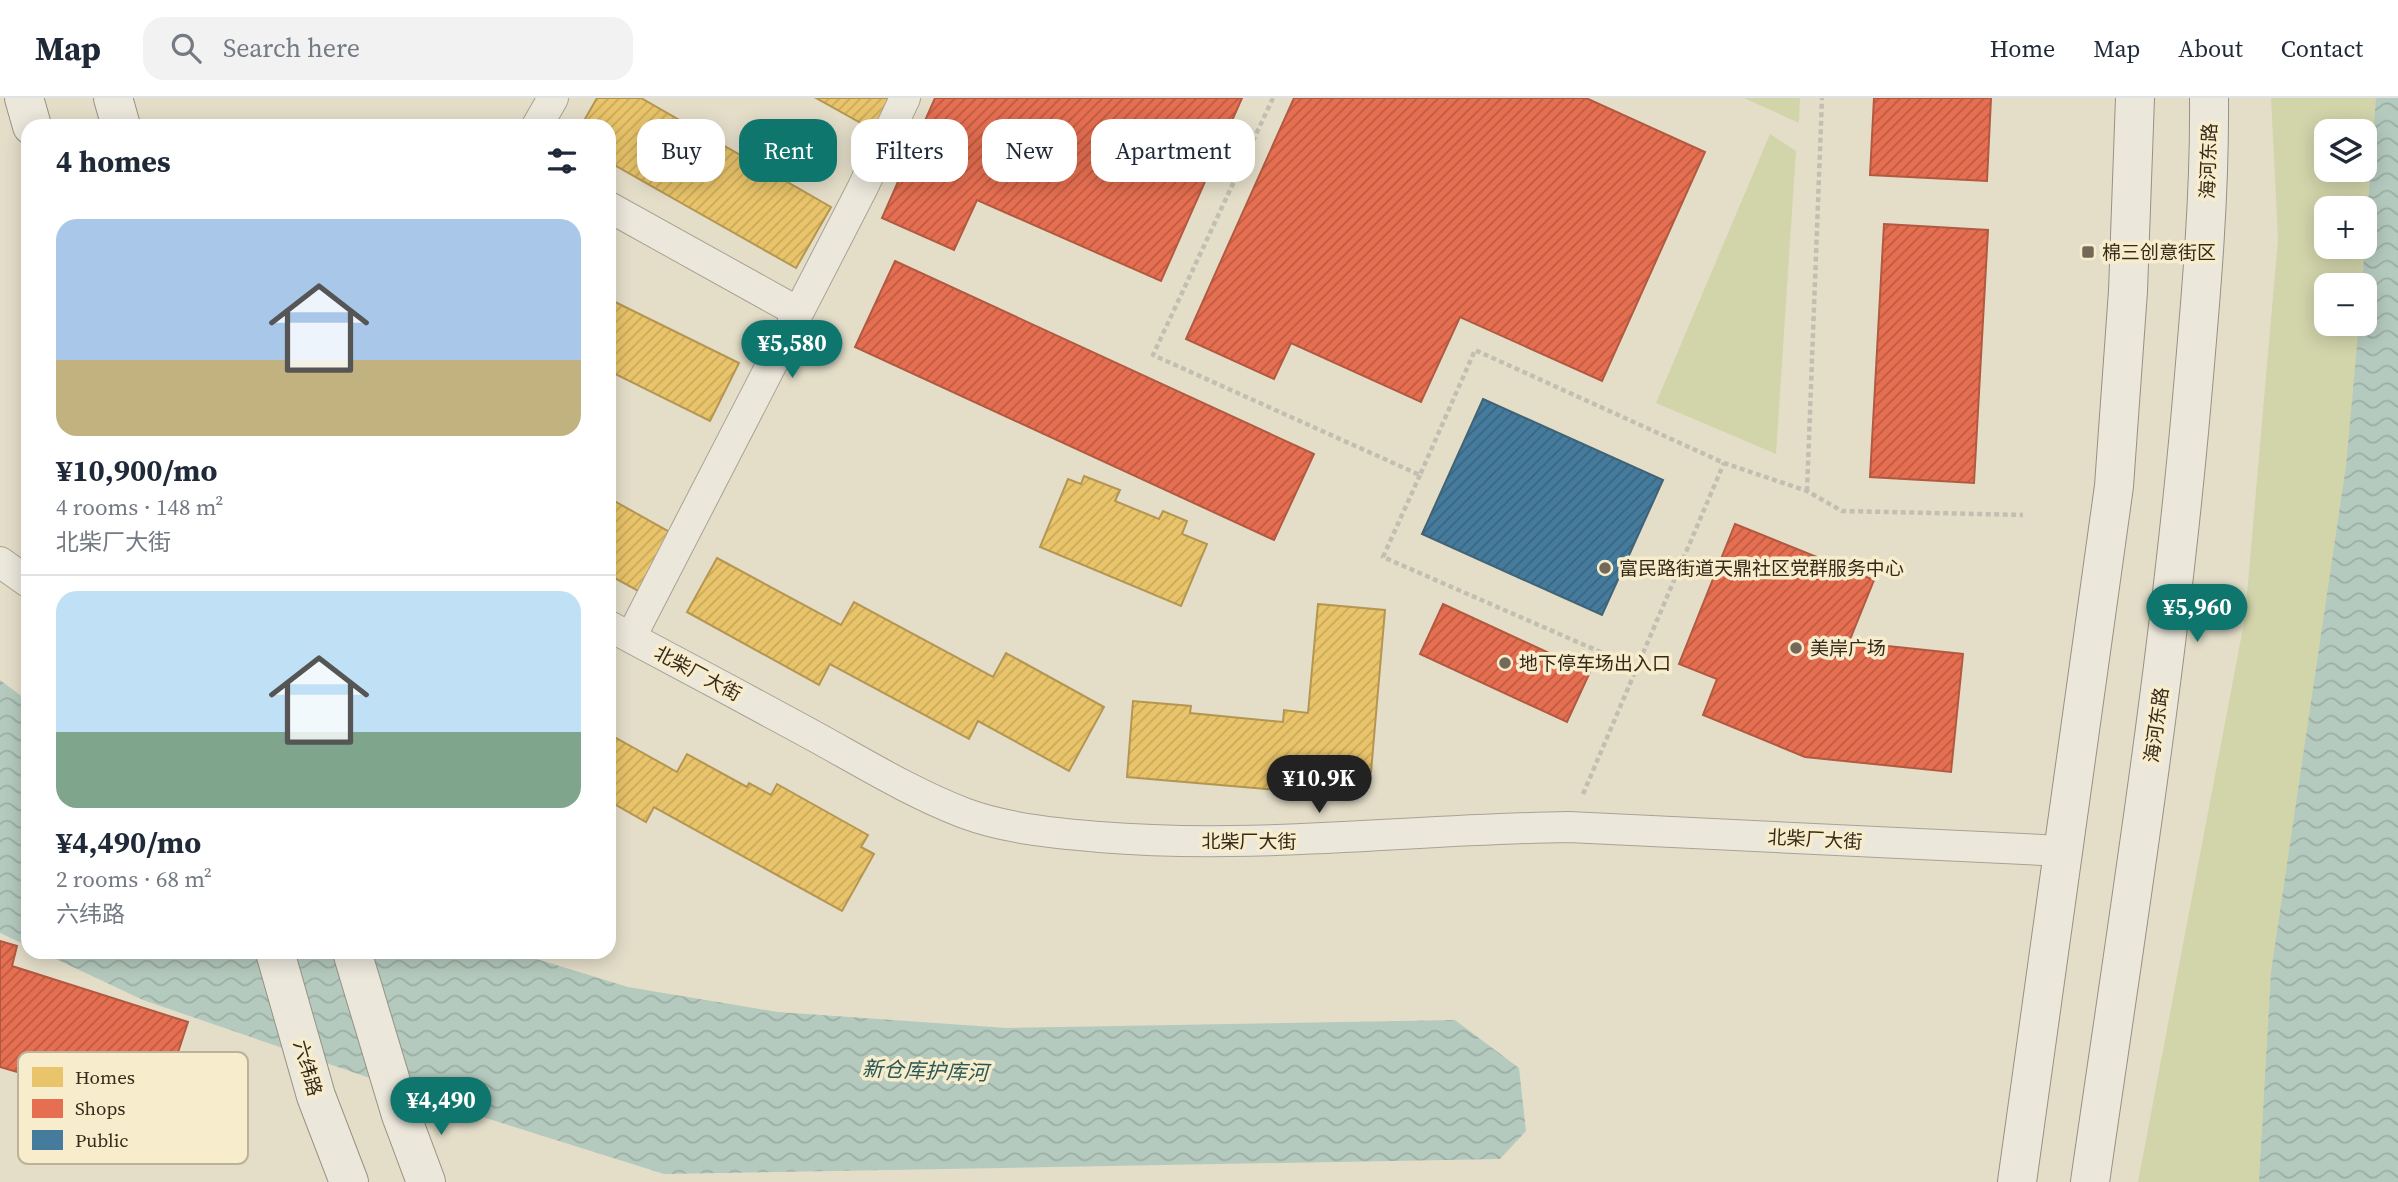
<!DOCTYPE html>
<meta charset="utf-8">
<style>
:root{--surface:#fff;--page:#f2f2f3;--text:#1f2937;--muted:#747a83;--line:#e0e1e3;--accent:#0f766e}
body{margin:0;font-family:"Source Serif 4","Noto Sans SC",serif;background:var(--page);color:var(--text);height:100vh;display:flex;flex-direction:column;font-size:26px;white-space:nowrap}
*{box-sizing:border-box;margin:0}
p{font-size:23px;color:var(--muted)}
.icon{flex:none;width:38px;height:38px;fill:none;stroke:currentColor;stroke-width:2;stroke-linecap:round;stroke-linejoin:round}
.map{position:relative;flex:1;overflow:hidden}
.drawer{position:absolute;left:21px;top:21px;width:595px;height:840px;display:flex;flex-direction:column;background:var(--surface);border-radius:21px;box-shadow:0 4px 18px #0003}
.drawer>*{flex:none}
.banner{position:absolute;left:637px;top:21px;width:665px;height:63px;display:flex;gap:14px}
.fabs{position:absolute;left:2314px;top:21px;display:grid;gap:14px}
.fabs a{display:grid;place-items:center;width:63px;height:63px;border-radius:14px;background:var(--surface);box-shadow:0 4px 18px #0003;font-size:35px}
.price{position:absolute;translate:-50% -60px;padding:0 16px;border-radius:24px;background:var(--accent);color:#fff;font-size:23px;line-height:46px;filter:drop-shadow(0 2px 4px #0008)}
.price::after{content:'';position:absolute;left:50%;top:42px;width:21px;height:16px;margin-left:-10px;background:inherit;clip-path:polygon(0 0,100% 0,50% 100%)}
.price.current{background:#222;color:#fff}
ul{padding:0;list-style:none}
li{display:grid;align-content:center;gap:14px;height:371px;padding:0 35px}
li+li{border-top:2px solid var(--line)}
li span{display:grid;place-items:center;height:217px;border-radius:21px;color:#555}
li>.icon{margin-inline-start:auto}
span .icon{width:126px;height:126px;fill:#fffc;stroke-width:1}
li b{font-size:30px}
h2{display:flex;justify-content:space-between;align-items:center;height:84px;padding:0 35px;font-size:30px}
.pill{padding:0 24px;border-radius:21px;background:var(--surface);box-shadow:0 4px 18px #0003;font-size:24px;line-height:63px}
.pill.current{background:var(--accent);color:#fff}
header{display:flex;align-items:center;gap:42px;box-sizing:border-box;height:98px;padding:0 35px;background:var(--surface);border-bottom:2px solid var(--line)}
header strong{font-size:33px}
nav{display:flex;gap:38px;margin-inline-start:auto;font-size:24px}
.search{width:490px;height:63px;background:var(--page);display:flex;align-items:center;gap:18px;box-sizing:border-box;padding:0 24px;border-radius:21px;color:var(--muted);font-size:26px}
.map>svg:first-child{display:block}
</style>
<header>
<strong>Map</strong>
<div class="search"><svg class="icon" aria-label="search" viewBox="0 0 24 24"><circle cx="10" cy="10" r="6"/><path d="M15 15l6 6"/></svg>Search here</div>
<nav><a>Home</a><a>Map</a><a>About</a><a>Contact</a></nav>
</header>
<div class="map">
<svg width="2398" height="1084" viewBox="0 0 2398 1084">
<defs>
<pattern id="water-waves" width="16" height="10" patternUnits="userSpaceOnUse" patternTransform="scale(1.75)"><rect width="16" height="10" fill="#b5cabe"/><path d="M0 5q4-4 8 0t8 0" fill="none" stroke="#9caea3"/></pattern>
<pattern id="homes-hatch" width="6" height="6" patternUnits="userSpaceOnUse" patternTransform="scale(1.75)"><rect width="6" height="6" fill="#e9c46a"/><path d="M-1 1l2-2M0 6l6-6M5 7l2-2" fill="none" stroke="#c8a95b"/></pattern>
<pattern id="shops-hatch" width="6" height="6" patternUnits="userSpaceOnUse" patternTransform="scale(1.75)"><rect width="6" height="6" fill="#e76f51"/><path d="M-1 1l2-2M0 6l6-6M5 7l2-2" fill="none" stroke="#bc5b42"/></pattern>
<pattern id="public-hatch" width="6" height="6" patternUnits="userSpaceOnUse" patternTransform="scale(1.75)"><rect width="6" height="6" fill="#457b9d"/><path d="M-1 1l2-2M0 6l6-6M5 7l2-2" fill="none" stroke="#3a657f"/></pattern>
</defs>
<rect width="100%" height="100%" fill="#e4dec9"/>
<g fill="#d2d5aa" fill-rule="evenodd">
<polygon points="1744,0 1800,0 1799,25"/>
<path d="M 2271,0 L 2398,0 L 2398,1084 L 2138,1084 L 2245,519 L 2278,141 ZM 2326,33 L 2364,33 L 2364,72 L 2326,72 ZM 2326,110 L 2364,110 L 2364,149 L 2326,149 ZM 2326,187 L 2364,187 L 2364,226 L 2326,226 Z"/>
<polygon points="1770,36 1796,53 1776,356 1656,305"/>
</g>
<g fill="url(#water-waves)">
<polygon points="2376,0 2398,0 2398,1084 2259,1084 2271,874 2346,368 2359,226 2364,226 2362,187"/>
<polygon points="0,582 28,603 28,848 0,835"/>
<polygon points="41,854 514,854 628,889 778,914 1007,930 1455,922 1519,970 1526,1033 1500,1061 664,1076 489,1021 143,902"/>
</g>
<g fill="url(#homes-hatch)" stroke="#b49652" stroke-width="2">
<polygon points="597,0 641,0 831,109 796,170 609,64 609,28 581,28"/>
<polygon points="816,0 893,0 875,33"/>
<polygon points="609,201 739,265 710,323 609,273"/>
<polygon points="1084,378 1120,392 1115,403 1159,421 1163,413 1187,423 1182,436 1207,446 1181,508 1040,449 1068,381 1081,386"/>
<polygon points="609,400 673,436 640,494 609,477"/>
<polygon points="717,460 841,527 854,504 993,579 1006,555 1104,609 1069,673 978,623 969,641 830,566 819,587 687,514"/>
<polygon points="1318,506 1385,512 1371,674 1338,671 1336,697 1127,679 1133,603 1191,608 1190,615 1283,624 1284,612 1308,615"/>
<polygon points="609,636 677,674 687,656 747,689 749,685 771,697 777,686 868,737 861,749 874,756 842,813 654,709 646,724 609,703"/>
</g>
<g fill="url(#shops-hatch)" stroke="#b25a41" stroke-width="2">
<polygon points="935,0 1242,0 1161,183 977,102 954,152 882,120"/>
<polygon points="1294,0 1586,0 1705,54 1602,283 1460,219 1421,304 1291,245 1274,281 1186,241"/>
<polygon points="1874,0 1991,0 1987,83 1870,77"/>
<polygon points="1884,126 1988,132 1974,385 1870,379"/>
<polygon points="895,163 1314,356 1274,442 855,249"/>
<polygon points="1735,426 1874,482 1849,544 1963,556 1951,674 1805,659 1703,617 1717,581 1679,566"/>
<polygon points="1443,506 1590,574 1567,624 1420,556"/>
<polygon points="0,843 17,848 12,868 188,924 158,1015 0,969"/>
</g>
<polygon fill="url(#public-hatch)" stroke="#416376" stroke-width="2" points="1483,301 1663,382 1602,517 1422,436"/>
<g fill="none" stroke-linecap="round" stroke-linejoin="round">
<defs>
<g id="minor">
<polyline points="537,28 553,0"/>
<polyline points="609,109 798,214"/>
<polyline points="0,464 28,484"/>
<path d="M 609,528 C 677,564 746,601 814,638 C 863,665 912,695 964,715 C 1007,731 1055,735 1099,739 C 1257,752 1412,731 1569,729 L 2063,753"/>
<polyline points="631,539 862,91 905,0"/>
</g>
<g id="secondary">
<polyline points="24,0 32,28"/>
<polyline points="113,0 121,28"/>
<polyline points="275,854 316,998 349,1084"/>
<polyline points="352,854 401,1017 426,1084"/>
<polyline points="2017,1084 2114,388 2128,193 2135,0"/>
<path d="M 2090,1084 C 2127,827 2168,571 2191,312 C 2200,208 2210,104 2209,0"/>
</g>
</defs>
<use href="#minor" stroke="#a8a293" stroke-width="32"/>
<use href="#secondary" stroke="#989183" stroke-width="40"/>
<g stroke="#c3beb2" stroke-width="4.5" stroke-dasharray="5 3.5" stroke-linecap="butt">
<polyline points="1273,0 1153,257 1420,377 1475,252 1724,365 1807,393 1842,413 2023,417"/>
<polyline points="1420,377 1383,459 1637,570"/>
<polyline points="1807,393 1822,0"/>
<polyline points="1583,696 1724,365"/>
</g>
<use href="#minor" stroke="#ebe7db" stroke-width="30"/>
<use href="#secondary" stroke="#ebe7db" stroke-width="38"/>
</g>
<g fill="#746958" stroke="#f7edcd" stroke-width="2.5">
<rect x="2081" y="147" width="14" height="14" rx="3.5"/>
<circle cx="1605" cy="470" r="7"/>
<circle cx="1796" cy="550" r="7"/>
<circle cx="1505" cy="565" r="7"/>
</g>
<g text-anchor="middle" stroke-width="7" stroke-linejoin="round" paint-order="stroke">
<g font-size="19" fill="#372a1b" stroke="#f7edcd">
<text transform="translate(2208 63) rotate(-88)" y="7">海河东路</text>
<text transform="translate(698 575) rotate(28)" y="7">北柴厂大街</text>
<text transform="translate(2156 627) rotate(-82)" y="7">海河东路</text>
<text transform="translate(1815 741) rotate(3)" y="7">北柴厂大街</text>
<text x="1249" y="750">北柴厂大街</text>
<text transform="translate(308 970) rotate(74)" y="7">六纬路</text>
</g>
<g font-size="19" fill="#372a1b" stroke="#f7edcd" text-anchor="start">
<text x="2102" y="161">棉三创意街区</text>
<text x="1619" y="477">富民路街道天鼎社区党群服务中心</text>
<text x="1810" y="557">美岸广场</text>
<text x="1519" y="572">地下停车场出入口</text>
</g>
<g font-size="21" font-style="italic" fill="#295857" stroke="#f7edcd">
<text transform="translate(925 973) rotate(2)" y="7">新仓库护库河</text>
</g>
</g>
<rect x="18" y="954" width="230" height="112" rx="10" fill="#f7edcd" stroke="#bdb298" stroke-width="2"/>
<rect x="32" y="969" width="31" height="20" fill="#e9c46a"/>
<rect x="32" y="1001" width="31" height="19" fill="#e76f51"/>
<rect x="32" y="1032" width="31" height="20" fill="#457b9d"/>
<g font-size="19" fill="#372a1b">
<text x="75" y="986">Homes</text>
<text x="75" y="1017">Shops</text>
<text x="75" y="1049">Public</text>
</g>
</svg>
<div class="fabs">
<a><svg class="icon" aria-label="layers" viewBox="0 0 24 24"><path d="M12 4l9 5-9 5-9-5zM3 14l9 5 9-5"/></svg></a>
<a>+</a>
<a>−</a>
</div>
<b class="price" style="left:792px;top:282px">¥5,580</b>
<b class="price" style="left:2197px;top:546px">¥5,960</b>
<b class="price current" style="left:1319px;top:717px">¥10.9K</b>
<b class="price" style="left:441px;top:1039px">¥4,490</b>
<div class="banner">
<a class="pill">Buy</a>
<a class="pill current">Rent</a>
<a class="pill">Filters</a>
<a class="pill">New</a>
<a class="pill">Apartment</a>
</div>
<section class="drawer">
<h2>4 homes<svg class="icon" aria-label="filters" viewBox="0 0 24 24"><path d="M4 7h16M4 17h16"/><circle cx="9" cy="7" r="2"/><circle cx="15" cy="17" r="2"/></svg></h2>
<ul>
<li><span style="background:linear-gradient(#a9c7e8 65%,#c2b280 0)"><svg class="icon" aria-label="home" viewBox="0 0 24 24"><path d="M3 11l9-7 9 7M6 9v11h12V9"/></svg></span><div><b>¥10,900/mo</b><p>4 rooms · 148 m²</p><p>北柴厂大街</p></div></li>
<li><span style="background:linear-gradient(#bfe0f5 65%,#7fa58c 0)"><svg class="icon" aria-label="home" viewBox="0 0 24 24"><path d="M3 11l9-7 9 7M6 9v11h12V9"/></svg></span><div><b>¥4,490/mo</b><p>2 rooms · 68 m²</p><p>六纬路</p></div></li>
</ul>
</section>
</div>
